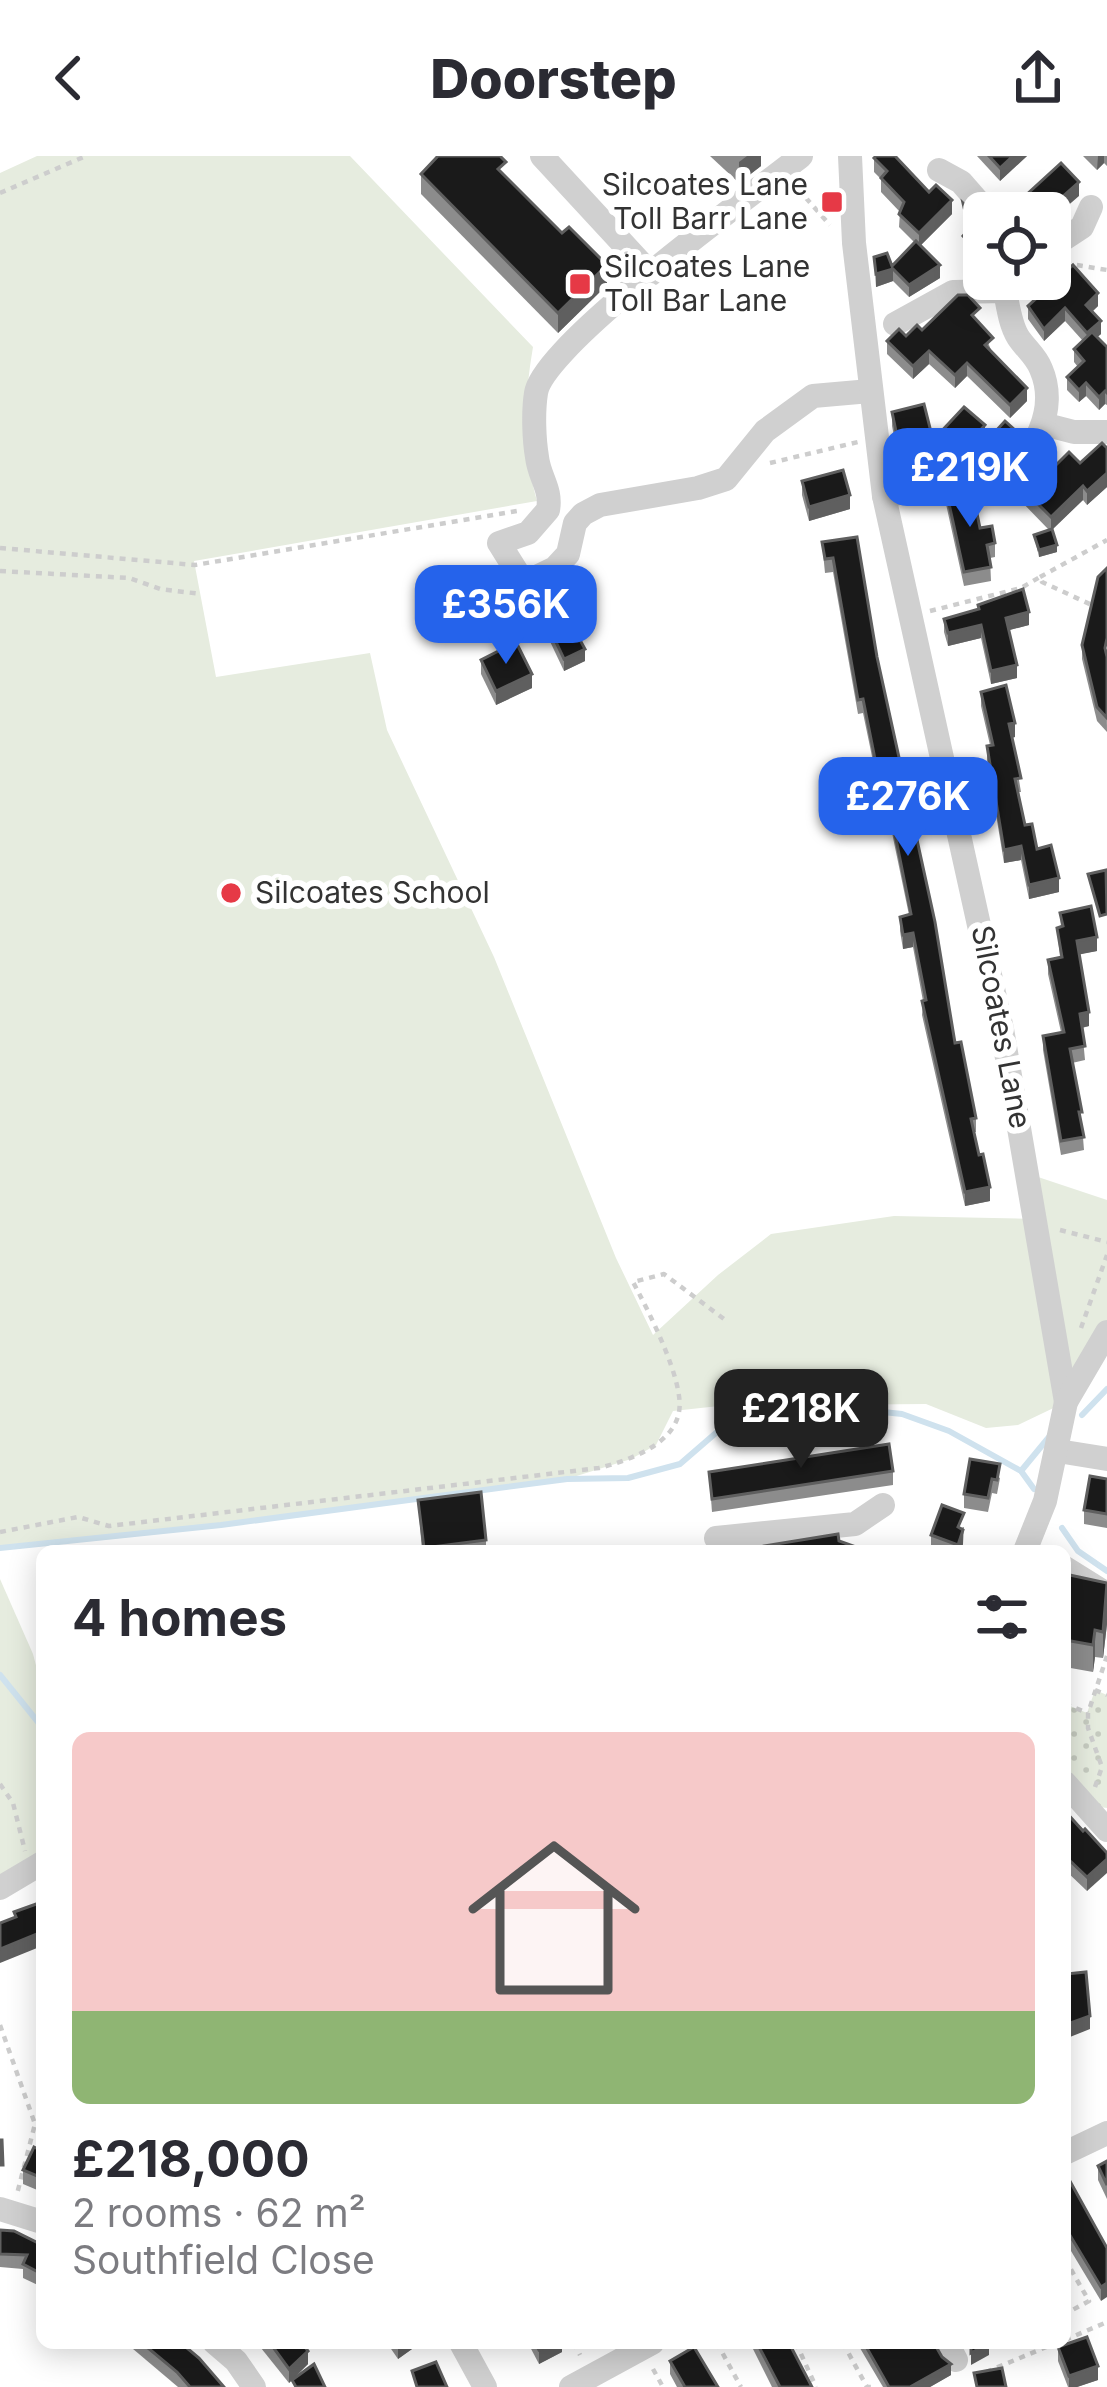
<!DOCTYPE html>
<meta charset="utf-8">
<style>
:root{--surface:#fff;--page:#f7f7f7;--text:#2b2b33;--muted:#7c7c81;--accent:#2563eb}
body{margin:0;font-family:Inter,sans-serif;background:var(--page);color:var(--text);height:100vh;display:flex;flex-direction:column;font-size:45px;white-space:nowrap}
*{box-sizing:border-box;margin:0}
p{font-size:39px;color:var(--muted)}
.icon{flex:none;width:66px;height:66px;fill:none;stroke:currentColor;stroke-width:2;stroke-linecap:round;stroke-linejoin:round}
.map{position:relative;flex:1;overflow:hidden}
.panel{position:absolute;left:36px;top:1389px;width:1035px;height:804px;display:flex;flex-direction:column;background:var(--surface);border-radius:18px;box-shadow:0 6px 30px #0003}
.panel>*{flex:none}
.fabs{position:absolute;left:963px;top:36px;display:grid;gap:24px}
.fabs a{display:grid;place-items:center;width:108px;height:108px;border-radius:18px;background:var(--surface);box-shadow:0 6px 30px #0003;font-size:60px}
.price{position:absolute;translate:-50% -102px;padding:0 27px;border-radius:24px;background:var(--accent);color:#fff;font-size:39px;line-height:78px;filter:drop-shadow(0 3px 6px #0008)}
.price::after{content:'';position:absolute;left:50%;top:72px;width:36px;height:27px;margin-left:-18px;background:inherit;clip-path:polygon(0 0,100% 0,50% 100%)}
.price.on{background:#222;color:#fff}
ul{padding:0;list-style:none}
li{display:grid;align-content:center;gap:24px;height:636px;padding:0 36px}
li span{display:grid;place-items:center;height:372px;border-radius:18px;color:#555}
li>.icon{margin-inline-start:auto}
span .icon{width:216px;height:216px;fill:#fffc;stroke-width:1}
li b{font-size:51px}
h2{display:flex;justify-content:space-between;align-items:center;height:144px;padding:0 36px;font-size:51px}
header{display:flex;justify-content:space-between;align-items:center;height:156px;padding:0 36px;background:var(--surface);font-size:54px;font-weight:800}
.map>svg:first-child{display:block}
</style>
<header><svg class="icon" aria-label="back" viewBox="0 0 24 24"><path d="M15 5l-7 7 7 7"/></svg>Doorstep<svg class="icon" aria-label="share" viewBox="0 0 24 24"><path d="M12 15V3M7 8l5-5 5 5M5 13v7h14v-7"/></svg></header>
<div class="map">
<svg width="1107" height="2231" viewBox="0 0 1107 2231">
<defs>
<pattern id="grass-dots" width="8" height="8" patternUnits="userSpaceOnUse" patternTransform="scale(3)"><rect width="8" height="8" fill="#e6ecdf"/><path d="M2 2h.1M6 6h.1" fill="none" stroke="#c6cbc0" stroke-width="1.8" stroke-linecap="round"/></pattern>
</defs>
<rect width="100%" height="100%" fill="#fff"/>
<polygon fill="url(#grass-dots)" points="1095,1534 1107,1539 1107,1652 1086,1649 1065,1627 1065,1548 1087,1557"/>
<g fill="#e6ecdf">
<path d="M 37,0 L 350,0 L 533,191 C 524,245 522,292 537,345 L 194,405 L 216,521 L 370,497 L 387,574 L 494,801 L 616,1102 L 653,1179 L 718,1119 L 771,1078 L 894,1060 L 1036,1063 L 1029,1018 L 1107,1044 L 1107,1176 L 1066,1246 L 1018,1269 L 986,1272 L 926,1248 L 719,1250 L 673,1255 L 656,1289 L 631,1303 L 567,1323 L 221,1369 L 0,1392 L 0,17 Z"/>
<polygon points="0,1423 33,1498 42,1532 42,1707 0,1732"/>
</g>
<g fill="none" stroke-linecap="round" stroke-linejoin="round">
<g stroke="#cfe2ee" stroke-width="6">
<polyline points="1082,1259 1107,1233"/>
<polyline points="1021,1315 1049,1281"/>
<polyline points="1062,1372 1078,1395 1107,1415"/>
<polyline points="0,1392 221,1369 567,1323 628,1322 680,1308 717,1276 864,1254 902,1258 949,1275 1021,1315 1034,1333"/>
<polyline points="0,1519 42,1571"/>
</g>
<g stroke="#cdcdcd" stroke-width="4.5" stroke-dasharray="6 6" stroke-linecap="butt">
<polyline points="798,33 830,69"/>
<polyline points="0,37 86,0"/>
<polyline points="1065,107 1107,114"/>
<polyline points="770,307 858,286"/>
<polyline points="0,392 195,409 517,355"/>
<polyline points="0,415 129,422 160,433 201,438"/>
<polyline points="1040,421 1107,384"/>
<polyline points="930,455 1021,432 1040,421 1042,426 1107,456"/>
<polyline points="1060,1074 1107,1086"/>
<polyline points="1081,1172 1107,1099"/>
<path d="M 0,1376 L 78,1361 L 109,1370 L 599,1312 C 626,1305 673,1290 679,1256 C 685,1226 648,1154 633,1126 L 664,1118 L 728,1166"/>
<polyline points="1095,1534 1107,1539"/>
<polyline points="1065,1548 1088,1557"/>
<polyline points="0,1628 13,1647 25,1695"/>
<polyline points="1095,1631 1102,1611 1088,1572 1088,1557 1107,1500"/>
<polyline points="0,1869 35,1968 17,2038"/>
<polyline points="1065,2103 1089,2145 1065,2158"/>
<polyline points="1065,2184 1107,2166"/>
<polyline points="574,2187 580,2199"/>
<polyline points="717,2187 741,2231"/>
<polyline points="796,2187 816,2231"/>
<polyline points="843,2187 867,2231 871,2231"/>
<polyline points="653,2213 663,2231"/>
<polyline points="986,2216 1056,2187"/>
</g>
<g stroke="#d0d0d0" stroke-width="24">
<polyline points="542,0 651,118"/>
<path d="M 801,0 C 752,39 543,189 536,237 C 533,256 534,283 537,301 C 539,321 552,333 548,354 L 528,377 L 499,387 L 524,427 L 555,412 L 568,398 L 575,367 L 583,358 L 600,349 L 698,332 L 726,323 L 765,275 L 813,240 L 870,235"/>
<polyline points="850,0 854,87 884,340 1002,873 1066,1246"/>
<polyline points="939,14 961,26 988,57"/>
<polyline points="1050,92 1082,71 1091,51"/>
<polyline points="895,168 953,136 1005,135 1012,125"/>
<polyline points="1043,268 1074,276 1107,276"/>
<path d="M 884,340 L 998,318 C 1036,302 1058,252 1041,213 C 1036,200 1025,192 1018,181 C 1010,168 1008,150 1005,135"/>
<polyline points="1058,1295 1107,1303"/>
<polyline points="716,1382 855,1368 883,1349"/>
<polyline points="1025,1395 1045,1345 1066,1246 1107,1176"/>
<polyline points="1065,1412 1107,1438"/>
<polyline points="1065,1627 1107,1674"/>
<polyline points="0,1732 42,1707"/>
<polyline points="1065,1997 1107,1977"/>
<polyline points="0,2053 42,2066"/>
<polyline points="215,2187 236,2205 254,2231"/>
<polyline points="461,2187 485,2231"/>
<polyline points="947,2187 956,2204"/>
<polyline points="571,2231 652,2187"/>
</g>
</g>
<g fill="#8c8c8c">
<polygon points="710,0 761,0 761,10 739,27"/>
<polygon points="977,0 1027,0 1000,25"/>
<polygon points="1083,0 1107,0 1107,10 1104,7 1097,14"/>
<polygon points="874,2 952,58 920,90 940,122 909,141 893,125 876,131 874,101 892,110 915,87 899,71 900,56 881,36 881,23 874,16"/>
<polygon points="421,18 506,21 607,129 558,177 421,38"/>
<polygon points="963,47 984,67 984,108 980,112 963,94 963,80 966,76 963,61"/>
<polygon points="1028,150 1098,150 1092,156 1101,178 1097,181 1107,191 1107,249 1105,248 1099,254 1086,240 1079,246 1067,234 1067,221 1078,211 1074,206 1074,193 1083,185 1065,165 1044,185 1028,163"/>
<polygon points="980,165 979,166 992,196 1027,245 1010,262 967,220 955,232 929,208 913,223 887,198 887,185 922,174"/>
<polygon points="892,256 934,302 916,306 914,295 898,299 892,270"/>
<polygon points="994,277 1016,282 1006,294 994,284"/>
<polygon points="938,279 985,283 966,304 958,297 951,305 938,293"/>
<polygon points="1107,292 1107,331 1087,349 1083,344 1052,373 1057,396 1039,401 1034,379 1049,374 1018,342 1018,328 1080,307"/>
<polygon points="802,325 850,353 809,365 802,339"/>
<polygon points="946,334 995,387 995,401 990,402 991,425 964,430 946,348"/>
<polygon points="857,381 877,501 955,887 976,962 976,976 974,976 990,1045 965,1050 922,859 923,845 913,791 903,793 900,775 900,761 909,759 890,667 876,670 874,640 880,639 863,557 858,558 833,416 825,417 822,386"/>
<polygon points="978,449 1029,469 1009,474 1017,522 991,528 981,482 948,490 944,476 944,463 978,454"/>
<polygon points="546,465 585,505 564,515 546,477"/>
<polygon points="1082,489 1106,499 1107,576 1097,565 1082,503"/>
<polygon points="481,504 532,532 496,549 481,518"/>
<polygon points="981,536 1015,581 1012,582 1021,636 1018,636 1025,669 1059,736 1029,743 1021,704 1004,707 987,604 987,590 990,589 981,550"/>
<polygon points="1060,757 1097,795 1079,798 1089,870 1082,872 1085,904 1072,907 1082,969 1084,994 1061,999 1043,894 1043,880 1061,876 1048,818 1048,804 1060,801 1057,772 1061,771"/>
<polygon points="970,1303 1000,1322 997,1338 992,1337 988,1356 964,1352 964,1338"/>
<polygon points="893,1315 893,1329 712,1356 709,1316"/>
<polygon points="1107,1323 1107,1372 1084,1368 1084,1354"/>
<polygon points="418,1344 486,1384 486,1395 422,1395"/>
<polygon points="964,1371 963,1388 961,1395 937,1395 931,1392 931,1379"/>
<polygon points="1065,1418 1107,1427 1107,1468 1103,1502 1095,1501 1093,1516 1065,1511"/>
<polygon points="1065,1655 1107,1697 1087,1735 1065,1714"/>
<polygon points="42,1995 42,2036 23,2028 23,2014"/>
<polygon points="1107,2005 1107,2043 1098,2024 1098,2010"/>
<polygon points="1065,2018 1107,2092 1101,2145 1065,2085"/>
<polygon points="0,2074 42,2089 42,2131 23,2122 23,2113 0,2111"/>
<polygon points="126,2187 181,2187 224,2231 178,2231"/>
<polygon points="257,2187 302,2187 308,2208 289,2227"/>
<polygon points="387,2187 419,2187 419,2188 398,2203"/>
<polygon points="528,2187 562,2187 562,2196 539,2208"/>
<polygon points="750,2187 789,2187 812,2231 772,2231"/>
<polygon points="857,2187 934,2187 951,2219 930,2231 883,2231"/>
<polygon points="1058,2191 1098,2224 1077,2231 1068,2231 1058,2205"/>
<polygon points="670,2205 718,2231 677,2231 670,2218"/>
</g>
<g fill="#5f5f5f">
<polygon points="747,0 761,0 761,10 739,27 739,6"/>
<polygon points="1013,0 1027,0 1000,25 1000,12"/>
<polygon points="1098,0 1104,0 1104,7 1097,14"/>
<polygon points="1079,26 1079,40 1050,65 1050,57 1044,57"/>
<polygon points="952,44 952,58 919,91 919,77"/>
<polygon points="984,94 984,108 980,112 980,98"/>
<polygon points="607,109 607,129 558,177 558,157"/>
<polygon points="940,109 940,122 909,141 909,129"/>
<polygon points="893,113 893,125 876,131 876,118"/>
<polygon points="1098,137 1098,150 1086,161 1086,149"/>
<polygon points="1065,152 1065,165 1044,185 1044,173"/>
<polygon points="1101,165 1101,178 1087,190 1087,177"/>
<polygon points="929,195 929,208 913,223 913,210"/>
<polygon points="967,207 967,220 955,232 955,219"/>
<polygon points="1086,227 1086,240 1079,246 1079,234"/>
<polygon points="1027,232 1027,245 1010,262 1010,249"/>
<polygon points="1105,235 1105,248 1099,254 1099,241"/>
<polygon points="985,269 985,283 966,304 966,290"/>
<polygon points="1016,275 1016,282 1006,294 1006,287"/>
<polygon points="914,281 914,295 898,299 898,285"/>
<polygon points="958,283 958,297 951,305 951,291"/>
<polygon points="934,288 934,302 916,306 916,292"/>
<polygon points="1107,317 1107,331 1087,349 1087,335"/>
<polygon points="1083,330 1083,344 1051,375 1051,361"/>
<polygon points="850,339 850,353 809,365 809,351"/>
<polygon points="1057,389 1057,396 1039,401 1039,394"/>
<polygon points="1029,456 1029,469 1006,475 1006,462"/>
<polygon points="981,469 981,482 948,490 948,477"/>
<polygon points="585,493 585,505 564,515 564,503"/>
<polygon points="1017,509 1017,522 991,528 991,515"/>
<polygon points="532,518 532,532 496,549 496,535"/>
<polygon points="1015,567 1015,581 1009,582 1009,568"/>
<polygon points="1021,690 1021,704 1004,707 1004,694"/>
<polygon points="1059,722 1059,736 1029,743 1029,729"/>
<polygon points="913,777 913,791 903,793 903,779"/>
<polygon points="1097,781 1097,795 1077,799 1077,785"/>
<polygon points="1089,856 1089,870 1080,872 1080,858"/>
<polygon points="990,1031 990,1045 965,1050 965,1036"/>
<polygon points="963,1374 963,1388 961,1395 958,1395 958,1389"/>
<polygon points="1107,1441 1107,1468 1103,1502 1103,1476"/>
<polygon points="1095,1474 1095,1501 1093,1516 1093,1489"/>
<polygon points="1107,1703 1107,1717 1087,1735 1087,1721"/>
<polygon points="42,1776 42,1790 0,1807 0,1793"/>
<polygon points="1090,1860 1090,1873 1065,1883 1065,1869"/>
<polygon points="1107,2127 1107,2141 1101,2145 1101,2131"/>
<polygon points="401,2187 419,2187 419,2188 398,2203 398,2189"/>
<polygon points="553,2187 562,2187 562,2196 539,2208 539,2194"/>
<polygon points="989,2187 989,2199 971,2209 971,2197"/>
<polygon points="308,2195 308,2208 289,2227 289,2213"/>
<polygon points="951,2208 951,2219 930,2231 910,2231"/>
<polygon points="1098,2210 1098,2224 1077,2231 1069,2231 1069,2220"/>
</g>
<g fill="#1a1a1a" stroke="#5f5f5f" stroke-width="3">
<polygon points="438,0 500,0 506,6 498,13 562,77 569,71 607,109 558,157 421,18"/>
<polygon points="876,0 895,0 929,36 936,29 952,44 919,77 899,58 904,46 881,22 887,15 874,2"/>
<polygon points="989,0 1013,0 1000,12"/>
<polygon points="1061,7 1079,26 1044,57 1017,57 1012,52"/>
<polygon points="963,47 984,67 984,94 980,98 963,80 969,73"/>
<polygon points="916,85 940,109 909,129 893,113 876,118 874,101 887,97 892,110"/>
<polygon points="1073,109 1098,137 1086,149 1101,165 1087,177 1065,152 1044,173 1028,150"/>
<polygon points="958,139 968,139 980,152 972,159 993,182 985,189 1027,232 1010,249 967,207 955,219 929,195 913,210 887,185 899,173 906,180 917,169 922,174"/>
<polygon points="1092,176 1107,191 1107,237 1105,235 1099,241 1086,227 1079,234 1067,221 1084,205 1074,193"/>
<polygon points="924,248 934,288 916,292 914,281 898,285 892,256"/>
<polygon points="964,251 985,269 966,290 958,283 951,291 938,279"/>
<polygon points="1005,265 1016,275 1006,287 994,277"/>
<polygon points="1102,287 1107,292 1107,317 1087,335 1083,330 1051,361 1018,328 1035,312 1044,321 1069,296 1080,307"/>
<polygon points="843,314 850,339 809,351 802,325"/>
<polygon points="971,329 980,372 992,370 995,387 987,389 991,411 964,416 946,334"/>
<polygon points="1052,373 1057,389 1039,394 1034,379"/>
<polygon points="857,381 877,501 935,766 955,887 961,886 976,962 971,963 979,999 983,998 990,1031 965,1036 922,845 926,844 913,777 903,779 900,761 911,758 890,653 876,656 874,640 882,638 863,543 858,544 833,402 825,403 822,386"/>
<polygon points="1107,412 1107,482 1105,492 1107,501 1107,562 1097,551 1082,489 1098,421"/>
<polygon points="1023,433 1029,456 1006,462 1017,509 991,515 981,469 948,477 944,463 979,453 978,449"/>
<polygon points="564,455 585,493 564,503 546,465"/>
<polygon points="516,486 532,518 496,535 481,504"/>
<polygon points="1006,529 1015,567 1009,568 1021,622 1015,623 1025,669 1032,668 1037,693 1051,689 1059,722 1029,729 1021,690 1004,694 987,590 993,589 981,536"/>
<polygon points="1106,714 1107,758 1100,760 1088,718"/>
<polygon points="1091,750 1097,781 1077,785 1089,856 1080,858 1085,890 1070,893 1082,956 1079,956 1084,981 1061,985 1043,880 1064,876 1048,804 1062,801 1057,772 1063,770 1060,757"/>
<polygon points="889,1288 893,1315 712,1343 709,1316"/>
<polygon points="970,1303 1000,1308 997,1324 992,1323 988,1342 964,1338"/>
<polygon points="1090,1320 1107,1323 1107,1358 1084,1354"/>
<polygon points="481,1336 486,1384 424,1392 418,1344"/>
<polygon points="942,1349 964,1357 958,1371 963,1374 958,1389 931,1379"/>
<polygon points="838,1378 839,1385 867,1395 764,1395 764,1390"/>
<polygon points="1065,1418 1107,1427 1103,1476 1095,1474 1093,1489 1065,1484 1068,1453 1065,1453"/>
<polygon points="1065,1655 1083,1675 1085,1673 1107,1697 1107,1703 1087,1721 1065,1700 1065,1691 1069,1688 1065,1684"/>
<polygon points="42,1746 42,1776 0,1793 0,1767 16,1761 14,1756"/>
<polygon points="1086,1816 1090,1860 1065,1869 1065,1845 1069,1844 1066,1818"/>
<polygon points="0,1984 2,1984 3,2009 0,2009"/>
<polygon points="34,1991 42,1995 42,2022 23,2014"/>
<polygon points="1107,2005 1107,2029 1098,2010"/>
<polygon points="1066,2018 1107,2092 1107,2127 1101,2131 1065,2071"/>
<polygon points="0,2074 14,2075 42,2089 42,2118 23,2108 27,2099 0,2098"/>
<polygon points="1087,2181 1098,2210 1069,2220 1058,2191"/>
<polygon points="142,2187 181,2187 199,2202 224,2231 190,2231 177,2216"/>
<polygon points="270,2187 302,2187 308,2195 289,2213"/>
<polygon points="535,2187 553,2187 539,2194"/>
<polygon points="757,2187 789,2187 812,2231 780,2231"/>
<polygon points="864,2187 934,2187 942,2201 951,2208 910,2231 889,2231"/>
<polygon points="971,2187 989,2187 971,2197"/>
<polygon points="694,2191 718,2231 685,2231 670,2205"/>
<polygon points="436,2206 447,2231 417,2231 412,2215"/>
<polygon points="314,2208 325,2231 296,2231 292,2224"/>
<polygon points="1002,2212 1006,2231 977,2231 974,2217"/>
</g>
<g fill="#e63946" stroke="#fff" stroke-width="4.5">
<rect x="820" y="34" width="24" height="24" rx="6"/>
<rect x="568" y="116" width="24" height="24" rx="6"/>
<circle cx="231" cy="737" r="12"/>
</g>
<g text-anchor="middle" stroke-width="12" stroke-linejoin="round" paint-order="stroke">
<g font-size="30" fill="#333" stroke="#fff" text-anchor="start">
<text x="808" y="39" text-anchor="end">Silcoates Lane<tspan x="808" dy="34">Toll Barr Lane</tspan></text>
<text x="604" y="121">Silcoates Lane<tspan x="604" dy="34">Toll Bar Lane</tspan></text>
<text x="255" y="747">Silcoates School</text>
</g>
<g font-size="30" fill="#333" stroke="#fff">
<text transform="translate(1001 871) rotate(79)" y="10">Silcoates Lane</text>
</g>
</g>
</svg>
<div class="fabs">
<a><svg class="icon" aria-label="locate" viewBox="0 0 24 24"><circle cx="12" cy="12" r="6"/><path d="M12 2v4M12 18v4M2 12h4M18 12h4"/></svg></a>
</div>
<b class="price" style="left:970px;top:374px">£219K</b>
<b class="price" style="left:506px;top:511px">£356K</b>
<b class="price" style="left:908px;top:703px">£276K</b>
<b class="price on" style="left:801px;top:1315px">£218K</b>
<section class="panel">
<h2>4 homes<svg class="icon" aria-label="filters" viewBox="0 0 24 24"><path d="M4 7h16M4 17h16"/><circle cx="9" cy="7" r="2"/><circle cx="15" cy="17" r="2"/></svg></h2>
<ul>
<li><span style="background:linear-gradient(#f6c9c9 75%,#8fb573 0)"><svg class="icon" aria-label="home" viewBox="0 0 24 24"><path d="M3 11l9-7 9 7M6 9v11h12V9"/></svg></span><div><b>£218,000</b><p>2 rooms · 62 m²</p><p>Southfield Close</p></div></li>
</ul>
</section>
</div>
